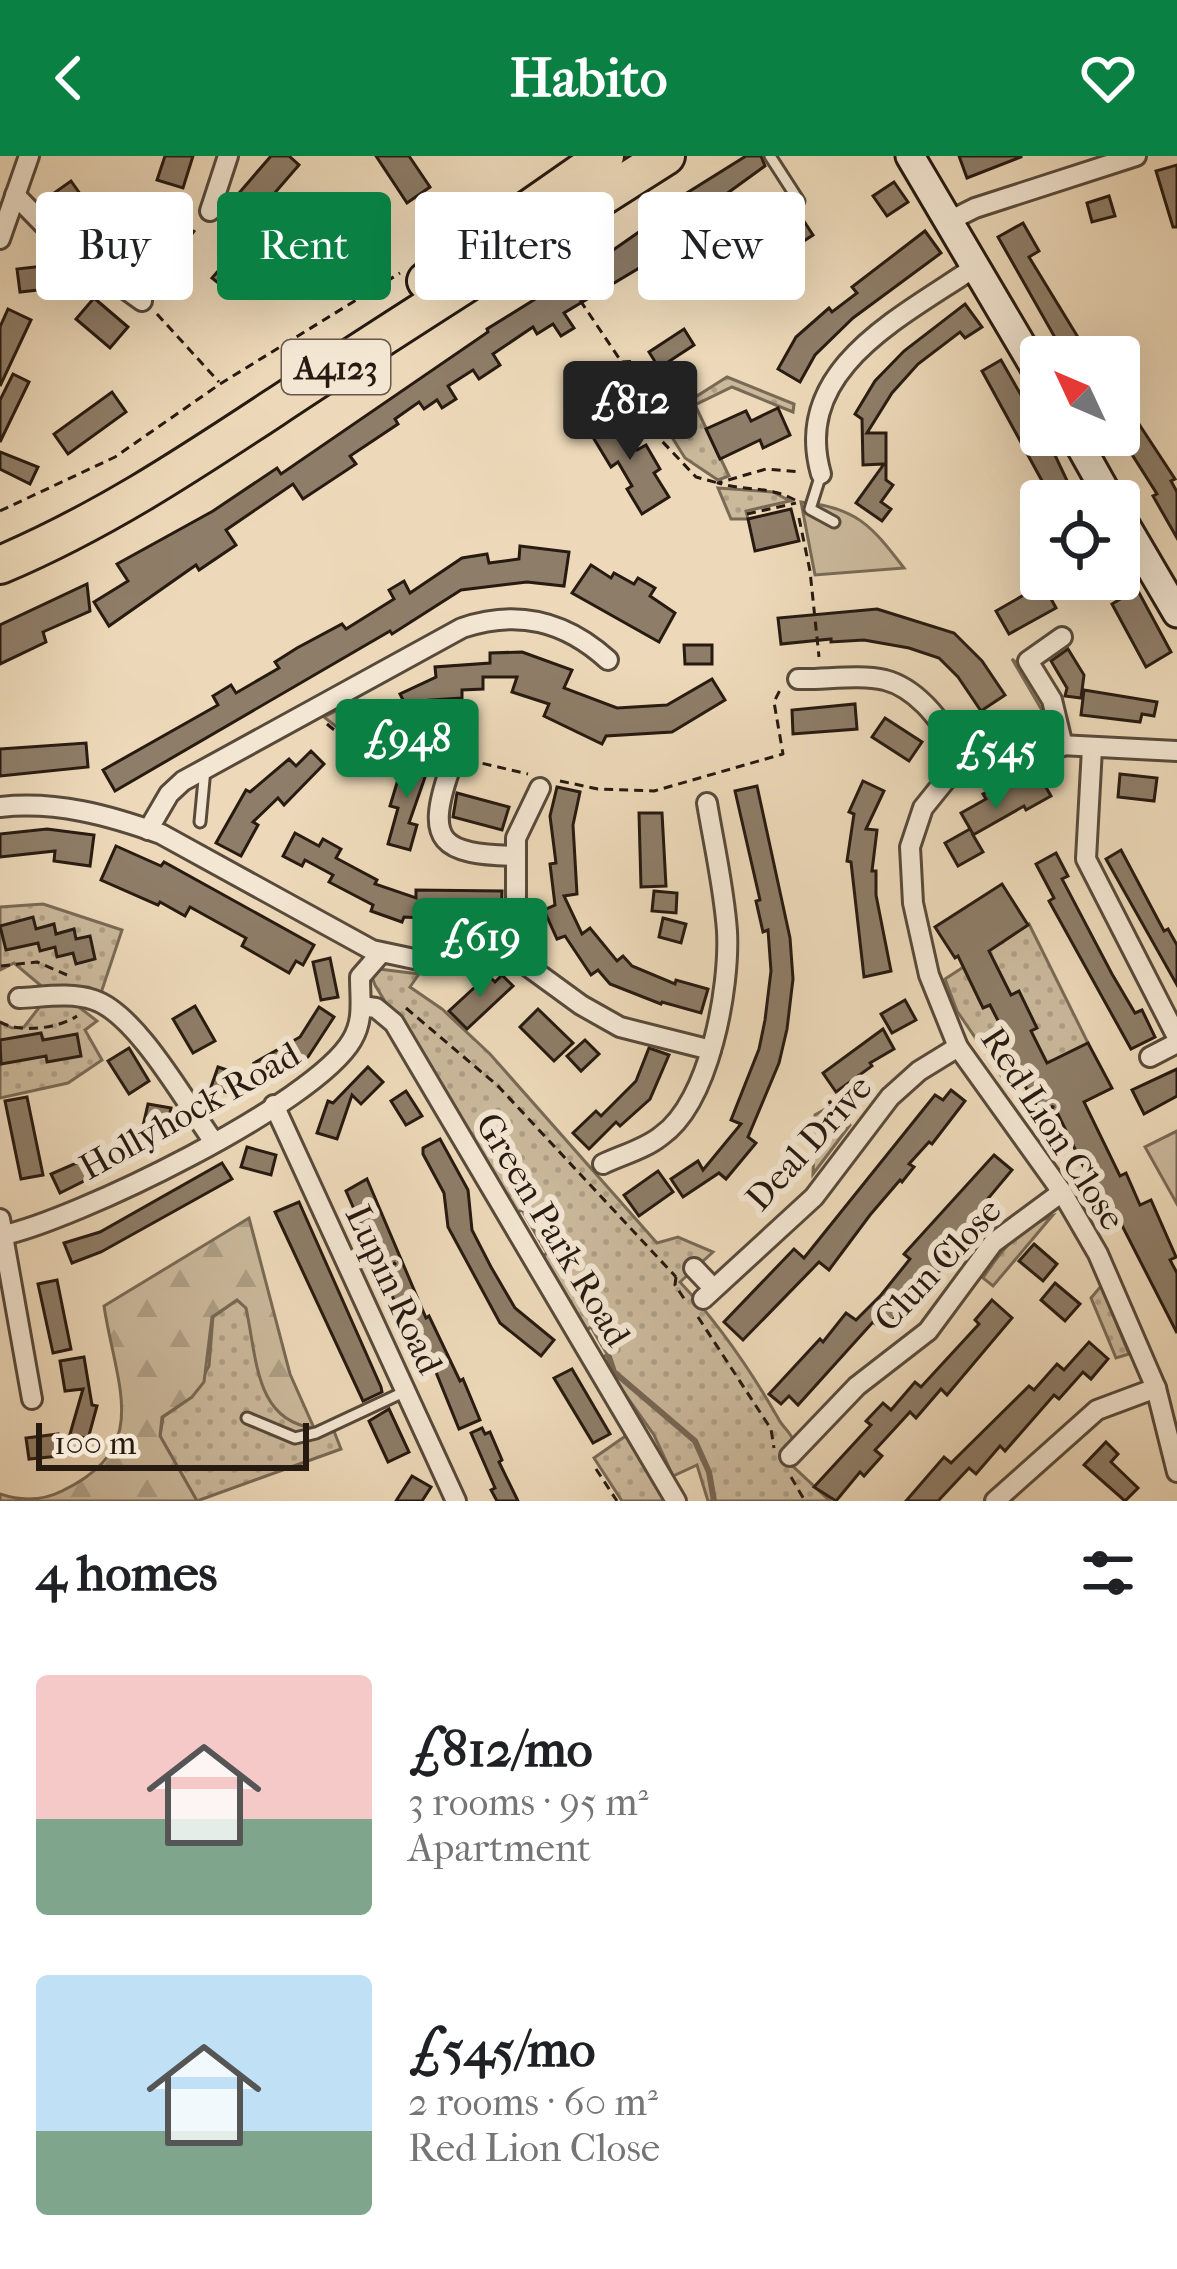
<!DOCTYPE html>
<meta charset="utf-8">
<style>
:root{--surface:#fff;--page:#f6f6f6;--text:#202124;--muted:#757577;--accent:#0b8043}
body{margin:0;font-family:"IM FELL French Canon",serif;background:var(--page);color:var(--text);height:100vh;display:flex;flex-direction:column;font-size:45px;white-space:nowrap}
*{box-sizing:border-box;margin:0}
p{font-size:39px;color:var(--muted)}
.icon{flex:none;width:66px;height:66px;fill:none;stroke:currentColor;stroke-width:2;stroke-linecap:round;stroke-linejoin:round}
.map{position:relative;height:1345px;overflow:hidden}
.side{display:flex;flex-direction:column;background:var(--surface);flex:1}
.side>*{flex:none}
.hud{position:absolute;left:36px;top:36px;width:1107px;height:108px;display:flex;gap:24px}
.needle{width:78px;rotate:314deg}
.buttons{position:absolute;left:1020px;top:180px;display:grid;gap:24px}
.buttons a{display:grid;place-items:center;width:120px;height:120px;border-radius:12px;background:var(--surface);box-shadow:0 12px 48px #0002;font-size:60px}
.scale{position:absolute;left:36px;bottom:30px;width:273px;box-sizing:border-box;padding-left:12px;border:6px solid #271a11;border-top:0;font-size:33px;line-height:42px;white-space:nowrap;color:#271a11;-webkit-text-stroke:9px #f3e6d2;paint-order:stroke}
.price{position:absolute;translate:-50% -102px;padding:0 27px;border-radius:12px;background:var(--accent);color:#fff;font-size:39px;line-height:78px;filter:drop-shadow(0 3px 6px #0008)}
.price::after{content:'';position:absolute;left:50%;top:72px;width:36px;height:27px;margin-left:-18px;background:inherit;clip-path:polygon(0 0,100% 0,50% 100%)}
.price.current{background:#222;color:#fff}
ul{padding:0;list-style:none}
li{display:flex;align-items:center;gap:36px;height:300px;padding:0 36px}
li span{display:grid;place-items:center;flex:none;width:336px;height:240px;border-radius:12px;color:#555}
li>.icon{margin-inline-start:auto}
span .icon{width:144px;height:144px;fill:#fffc;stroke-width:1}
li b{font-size:51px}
h2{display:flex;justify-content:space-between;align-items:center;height:144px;padding:0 36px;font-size:51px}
.tag{padding:0 42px;border-radius:12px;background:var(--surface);box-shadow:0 12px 48px #0002;font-size:42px;line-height:108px}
.tag.current{background:var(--accent);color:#fff}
header{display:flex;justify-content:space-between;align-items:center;height:156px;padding:0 36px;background:var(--accent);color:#fff;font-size:54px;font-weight:700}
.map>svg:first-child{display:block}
</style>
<header><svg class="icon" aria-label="back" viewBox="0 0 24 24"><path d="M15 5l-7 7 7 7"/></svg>Habito<svg class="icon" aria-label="heart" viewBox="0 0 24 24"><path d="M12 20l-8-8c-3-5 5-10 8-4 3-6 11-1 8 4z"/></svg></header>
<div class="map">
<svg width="1177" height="1345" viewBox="0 0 1177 1345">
<defs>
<pattern id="grass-dots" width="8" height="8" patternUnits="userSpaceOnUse" patternTransform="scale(3)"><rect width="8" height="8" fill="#cbb99c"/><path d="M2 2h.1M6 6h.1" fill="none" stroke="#ae9e85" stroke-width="1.8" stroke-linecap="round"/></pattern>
<pattern id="forest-firs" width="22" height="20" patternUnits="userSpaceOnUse" patternTransform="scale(3)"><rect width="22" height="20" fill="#cbb99c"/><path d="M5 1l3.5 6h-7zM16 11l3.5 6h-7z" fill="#ae9e85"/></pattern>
</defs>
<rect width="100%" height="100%" fill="#edd9b9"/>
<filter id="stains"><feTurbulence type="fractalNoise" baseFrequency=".00167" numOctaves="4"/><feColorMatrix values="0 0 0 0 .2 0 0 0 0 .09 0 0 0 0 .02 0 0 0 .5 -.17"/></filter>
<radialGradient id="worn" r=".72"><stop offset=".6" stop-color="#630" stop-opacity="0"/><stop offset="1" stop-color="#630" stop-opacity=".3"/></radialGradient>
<g fill="url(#grass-dots)" stroke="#796a56" stroke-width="3">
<polygon points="727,221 794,248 793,256 732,231 695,249 729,320 718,324 685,302 641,232 667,259"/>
<polygon points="718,332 773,336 790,345 746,355 748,363 731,363"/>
<polygon points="1012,503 1025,514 1053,568 1010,565 977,574 965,572 995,557 1043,556"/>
<polygon points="356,545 371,584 352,583 324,561"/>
<polygon points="43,748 122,774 101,837 88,831 46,834 14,807 0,814 0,751"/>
<polygon points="1029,768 1088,887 1007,928 957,855 945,823"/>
<path d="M 379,813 L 419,818 L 410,831 L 442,853 L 490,898 L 657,1087 L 678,1081 L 713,1096 L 680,1126 C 719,1168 750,1213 778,1262 C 783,1272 790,1275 794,1286 L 783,1301 L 830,1345 L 708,1345 L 697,1309 L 673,1320 L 654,1279 L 601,1204 L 607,1198 L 591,1171 L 584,1176 L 540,1102 L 547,1097 L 522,1054 L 514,1058 L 375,829 L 372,821 Z"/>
<polygon points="75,848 97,865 85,874 102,904 68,927 0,942 0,866 12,872 24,871 41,849"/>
<polygon points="838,946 850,969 813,1018 815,959"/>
<path d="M 1052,1060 L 993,1130 L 983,1122 C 1001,1094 1020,1071 1052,1060 Z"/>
<polygon points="1101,1130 1129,1198 1116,1202 1091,1142"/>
<polygon points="237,1144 246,1152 264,1230 314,1272 330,1265 341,1293 197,1345 160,1280 163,1261 192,1241 209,1210 213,1161"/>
<polygon points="627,1279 666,1345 622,1345 594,1302"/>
</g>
<path fill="url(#forest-firs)" stroke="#796a56" stroke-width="3" d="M 249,1062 L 290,1218 L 314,1272 C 255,1265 257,1202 246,1152 L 237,1144 L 212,1161 L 204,1226 L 192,1241 L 162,1261 L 160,1280 L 197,1345 L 0,1345 L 0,1338 C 21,1345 42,1345 62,1335 C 153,1292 116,1230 104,1150 Z"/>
<g fill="#cbb99c" stroke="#796a56" stroke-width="3">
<path d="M 801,346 C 856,351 872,370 904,412 L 815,419 Z"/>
<polygon points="1177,975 1177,1048 1145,991"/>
</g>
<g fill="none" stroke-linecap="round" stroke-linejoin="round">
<polyline stroke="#766654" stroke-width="6" points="609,1201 614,1216 695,1285 709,1316 714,1345"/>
</g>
<g fill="#8e7d68" stroke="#271a11" stroke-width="3">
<polygon points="165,0 193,0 183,32 157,24"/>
<polygon points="271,0 289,0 299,9 259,55 239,37"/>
<polygon points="376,0 409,0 430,31 407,47"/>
<polygon points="746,0 761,0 765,10 674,76 681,87 564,157 574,172 561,180 553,168 537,178 533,171 493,198 500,209 479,223 473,214 448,230 456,243 442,252 437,244 424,253 419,246 395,263 398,268 350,300 356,308 303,343 293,328 226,374 236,389 199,414 196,409 109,470 94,446 128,425 117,408 213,355 277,312 281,318 488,176 487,173 606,99 646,71 642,65"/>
<polygon points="959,0 1021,0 1021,1 967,22"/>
<polygon points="1177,9 1177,71 1173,71 1156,15"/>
<polygon points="71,25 93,56 141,96 127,112 77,70 54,37"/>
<polygon points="894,26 908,46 887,60 873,40"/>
<polygon points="336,39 368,88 345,103 313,54"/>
<polygon points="1109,40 1115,60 1092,66 1087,47"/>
<polygon points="796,53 813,79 787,96 771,70"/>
<polygon points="268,57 287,73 232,138 212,122"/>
<polygon points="1023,67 1039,95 1029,101 1090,201 1068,201 1062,194 998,81"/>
<polygon points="925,75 941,97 853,162 815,199 800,226 778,213 796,181 829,152 832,156 857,137 852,131"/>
<polygon points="62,108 65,131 20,136 17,113"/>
<polygon points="94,142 128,171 110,192 76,163"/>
<polygon points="965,148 982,171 965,182 960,176 918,208 892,237 867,277 886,277 886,324 893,329 881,346 891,353 882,365 856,347 884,308 863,309 862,263 855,258 875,225 904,195"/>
<polygon points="8,153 31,164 0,230 0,171"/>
<polygon points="684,173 694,189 659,212 649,196"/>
<polygon points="1001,204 1054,297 1070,331 1066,334 1072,345 1053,345 982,215"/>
<polygon points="13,218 29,226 0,286 0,244"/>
<polygon points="112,236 126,256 68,298 54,278"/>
<polygon points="1119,249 1129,266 1135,262 1175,323 1171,325 1177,336 1177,382 1153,340 1157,338 1119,278"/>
<polygon points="778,252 790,279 763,292 760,284 720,303 706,273 746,255 751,265"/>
<polygon points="614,257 637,294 646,289 660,313 654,317 669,341 642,358 627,333 632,330 618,306 611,311 588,273"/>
<polygon points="0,296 38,311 30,328 0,313"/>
<polygon points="791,353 799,385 755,395 748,363"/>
<polygon points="520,390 569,396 564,430 527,426 461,434 392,478 390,475 115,635 103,614 218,549 213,540 231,529 236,537 279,512 275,506 297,492 342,468 346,473 394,443 389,434 404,425 410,437 462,402 487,398 489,407 519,403"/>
<polygon points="591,409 611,422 614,417 634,428 638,422 655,432 650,440 675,457 659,486 572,437"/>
<polygon points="87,428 90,455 43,476 46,486 0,508 0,469"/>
<polygon points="1043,428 1056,452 1009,478 996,455"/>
<polygon points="1137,433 1171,496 1146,511 1112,448"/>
<polygon points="877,453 954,477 982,505 1005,539 981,555 958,521 939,502 909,492 864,484 831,486 831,483 781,488 778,462"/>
<polygon points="684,489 712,489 712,508 685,508"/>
<polygon points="1068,493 1084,519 1081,542 1065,540 1067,532 1051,505"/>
<polygon points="522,496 572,514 564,532 617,552 667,549 712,523 725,544 672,576 606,580 602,588 544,560 549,548 512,536 517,521 483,521 483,533 462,534 462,542 430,544 434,551 412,562 400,538 436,521 435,511 490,507 490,497"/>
<polygon points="1084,534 1157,546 1154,560 1142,558 1140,566 1081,559"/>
<polygon points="855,548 857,573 793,578 792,554"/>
<polygon points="885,562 922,586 909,605 872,581"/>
<polygon points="86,587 88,611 0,620 0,593"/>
<polygon points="311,595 324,608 284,649 278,642 253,666 258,669 241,700 216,687 246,634 250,636 289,603 296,610"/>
<polygon points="411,598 431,604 409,667 417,669 410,694 388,688 398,652 390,650 403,607 408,609"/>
<polygon points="1036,614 1051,640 1026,654 1024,650 973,679 983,696 958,710 945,687 970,673 973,678 961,657 986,643 983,638"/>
<polygon points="1120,618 1157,622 1154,645 1118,641"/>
<polygon points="863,625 884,635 866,673 877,674 872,715 876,715 876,739 891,815 864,821 851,706 847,705 854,658 849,656"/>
<polygon points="757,630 790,782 793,823 787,873 779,907 748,981 756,987 726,1023 719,1017 683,1041 671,1023 698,1005 703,1014 741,968 731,964 759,893 765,864 771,815 768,774 763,776 756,745 760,744 735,635"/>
<polygon points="557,631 580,636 573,669 577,738 564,740 582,778 590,772 617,805 623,800 632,810 675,828 676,824 708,833 701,857 662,846 661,848 610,828 598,814 591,819 565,780 557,783 544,754 555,749 550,708 556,707 550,660"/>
<polygon points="457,637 509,651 502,674 453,661"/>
<polygon points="639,657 662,657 666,730 641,731"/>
<polygon points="47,673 94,679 90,710 54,705 55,695 0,701 0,678"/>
<polygon points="295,677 319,690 323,683 341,693 336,702 377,724 375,728 416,742 416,734 502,735 501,763 464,759 464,764 404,761 402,766 371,755 373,749 329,726 333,719 305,704 302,710 283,700"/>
<polygon points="116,690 161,710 164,706 314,789 303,809 296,805 289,817 242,790 246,782 190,751 185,760 160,746 158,749 101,724"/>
<polygon points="1121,694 1164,775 1168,773 1177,789 1177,829 1106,703"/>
<polygon points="1056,697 1068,720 1062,723 1112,818 1135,857 1142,854 1155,881 1131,893 1049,745 1054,742 1036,708"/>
<polygon points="1002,728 1028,769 989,795 1011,839 1019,835 1037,872 1031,875 1047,907 1088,887 1112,932 1084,946 1120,1020 1126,1017 1140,1049 1151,1044 1176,1101 1170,1104 1177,1117 1177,1177 1111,1048 1107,1050 1094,1020 1089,1022 1058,958 1046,965 1001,890 1009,886 990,849 983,852 958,800 955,802 935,771"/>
<polygon points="654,735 677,737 676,757 652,755"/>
<polygon points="33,761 36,773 54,768 56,778 74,773 76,783 90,780 95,803 76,808 73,797 57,801 55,791 40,795 38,787 6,794 0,770"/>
<polygon points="663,762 686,768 681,787 659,781"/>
<polygon points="330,802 338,841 321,844 313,806"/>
<polygon points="488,819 495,826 502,819 513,830 467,873 449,855"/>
<polygon points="905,844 916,864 892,877 881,858"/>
<polygon points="195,850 215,885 193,897 173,863"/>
<polygon points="319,851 334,861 308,901 265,926 254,907 300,881"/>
<polygon points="538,853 573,887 554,905 520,871"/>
<polygon points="883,873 894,893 870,907 872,910 836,936 823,917"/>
<polygon points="41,877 43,884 77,878 81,900 47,906 46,900 1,908 0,884"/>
<polygon points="585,884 599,898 581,915 567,900"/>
<polygon points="129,892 149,925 129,938 108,905"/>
<polygon points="649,892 669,899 650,943 620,970 616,966 589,993 573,977 596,955 601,960 636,925"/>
<polygon points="218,911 248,921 241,941 211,931"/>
<polygon points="368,911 383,926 361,948 352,939 337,983 317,977 328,945 333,947"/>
<polygon points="1177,913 1177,940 1144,958 1132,934"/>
<polygon points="951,934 965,945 932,988 929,986 909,1008 914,1011 902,1026 900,1024 870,1059 829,1114 819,1106 743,1184 724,1166 794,1093 804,1102 935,939 943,944"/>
<polygon points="406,935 422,960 406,969 391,945"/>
<polygon points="27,941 43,1019 21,1023 5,945"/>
<polygon points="148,948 171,952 164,987 131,981 140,997 60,1037 51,1018 95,999 143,970"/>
<polygon points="440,983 468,1034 472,1074 491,1111 515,1152 554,1184 541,1200 500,1167 448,1071 444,1037 423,998 423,992"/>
<polygon points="247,991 276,999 271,1019 241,1011"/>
<polygon points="994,999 1012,1014 944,1095 951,1101 934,1122 883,1174 873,1166 798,1249 789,1240 781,1248 769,1238 820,1183 823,1186 846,1157 856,1164 881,1139 910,1103 904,1098"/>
<polygon points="222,1007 232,1023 101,1096 72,1107 64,1087 100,1076"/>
<polygon points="658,1015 673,1036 639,1060 624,1039"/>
<polygon points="367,1023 426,1162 429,1160 460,1225 463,1223 480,1264 459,1273 433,1209 426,1213 406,1171 346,1035"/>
<polygon points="299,1046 381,1231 382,1236 363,1245 275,1056"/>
<polygon points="1034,1088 1057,1108 1043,1125 1019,1105"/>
<polygon points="57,1124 71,1193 53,1197 38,1128"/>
<polygon points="1055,1127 1080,1148 1065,1165 1041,1144"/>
<polygon points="992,1144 1012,1162 947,1239 941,1233 916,1262 910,1256 875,1294 882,1300 864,1320 860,1316 836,1345 814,1331 871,1269 866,1265 883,1247 891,1254 915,1226 921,1231 979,1168 975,1164"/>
<polygon points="1089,1186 1108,1203 1091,1223 1083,1216 1059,1243 1054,1239 1005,1295 1000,1290 976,1318 969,1312 938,1345 906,1345 944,1301 951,1307 1029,1230 1034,1234 1057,1208 1064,1214"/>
<polygon points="84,1201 92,1249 97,1250 88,1283 70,1278 83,1233 65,1235 60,1205"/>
<polygon points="572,1213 610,1278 593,1287 554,1222"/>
<polygon points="389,1253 409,1296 388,1306 369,1265"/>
<polygon points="482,1272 485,1278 490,1276 502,1304 499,1306 518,1345 497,1345 491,1334 495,1332 471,1277"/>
<polygon points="58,1278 60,1300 29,1303 26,1282"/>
<polygon points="1106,1286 1118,1298 1111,1306 1138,1332 1125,1345 1084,1309"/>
<polygon points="412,1320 431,1331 422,1345 396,1345"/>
</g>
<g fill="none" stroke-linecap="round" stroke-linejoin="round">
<defs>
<g id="lane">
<polyline points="770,0 799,45"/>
<polyline points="821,318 810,353 834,366"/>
<polyline points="200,666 205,613"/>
<polyline points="247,1262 295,1282 316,1277 406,1235"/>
</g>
<g id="street">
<polyline points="15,39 64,89 142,145"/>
<polyline points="210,55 228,0"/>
<polyline points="949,65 975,52 1136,0"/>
<polyline points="0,83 29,0"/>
<path d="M 821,318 C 791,213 902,161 975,111"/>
<polyline points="1062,481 1028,505 1052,544 1063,590"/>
<path d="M 798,523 C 824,524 859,518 885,524 C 923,534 945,574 967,603"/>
<polyline points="1092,592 1086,703 1177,881"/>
<polyline points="1177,595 999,586 967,603 948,621 923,652 910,691 913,747 929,819 958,891 1062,1036 1098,1098 1156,1232 1177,1316"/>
<path d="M 450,613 C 424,687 442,698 515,700"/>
<path d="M 0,651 C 57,645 108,659 161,678 L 372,794 L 419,804 L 502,801 L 522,806 L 581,849 L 620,871 L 711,894"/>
<path d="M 148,674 L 169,638 L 183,625 L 462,472 C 518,453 565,465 608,504"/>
<polyline points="507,802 516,755 516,682 540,632"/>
<path d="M 19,842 C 43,841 71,836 94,844 C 137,858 187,949 214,986"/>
<polyline points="361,850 376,852 394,867 676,1345"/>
<polyline points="1150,901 1177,887"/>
<polyline points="274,949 456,1345"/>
<path d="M 603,1008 C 622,999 645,993 661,980 C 710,946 730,831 727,775 C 724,732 714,689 707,647"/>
<polyline points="0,1063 32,1243"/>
<path d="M 0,1080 C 74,1065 315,948 352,884 C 364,864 360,844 360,821 L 381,797"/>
<polyline points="694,1112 713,1132"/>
<polyline points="703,1143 814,1041 890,941 919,915 958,891"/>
<polyline points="790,1300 857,1230 928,1175 993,1087 1062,1036"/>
<polyline points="995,1345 1097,1254 1156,1232"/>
</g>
<g id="secondary">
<polyline points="910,0 1041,222"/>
<polyline points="1074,279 1111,345"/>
<polyline points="1119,358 1177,457"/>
</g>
<g id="highway">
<polyline points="426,125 605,0"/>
<path d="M 0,409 C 118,359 215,290 321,221 C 436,146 551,73 666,0"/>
</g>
</defs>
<use href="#lane" stroke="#584a3b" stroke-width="15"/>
<use href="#street" stroke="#584a3b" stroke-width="24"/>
<use href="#secondary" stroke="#271a11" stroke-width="33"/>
<use href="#highway" stroke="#271a11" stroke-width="42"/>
<g stroke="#271a11" stroke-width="3" stroke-dasharray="9 6" stroke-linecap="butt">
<polyline points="555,107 631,220 642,254 659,282 696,321 718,327"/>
<polyline points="153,129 198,70"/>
<polyline points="157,158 219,226"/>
<polyline points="622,206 637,205"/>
<path d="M 795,344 C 770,330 745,335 718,327 L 766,313 L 800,316"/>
<polyline points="0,355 115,301 220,228 400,117"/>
<polyline points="747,358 796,347"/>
<polyline points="799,362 810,415 819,501"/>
<path d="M 327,568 C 367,603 393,585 441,597"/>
<polyline points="468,604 528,618"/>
<polyline points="560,625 598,633 654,635 783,598 774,546 780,534"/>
<polyline points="1,810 37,806 67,819"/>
<polyline points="406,852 498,930 676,1121"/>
<path d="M 0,866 C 19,877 58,873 77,860"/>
<polyline points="676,1121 675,1129 685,1144"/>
<polyline points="698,1161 771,1273 774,1292"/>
<polyline points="596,1313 617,1345"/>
<polyline points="791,1321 805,1345"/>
</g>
<use href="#lane" stroke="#f3e6d2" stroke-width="9"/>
<use href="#street" stroke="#f3e6d2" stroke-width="18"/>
<use href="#secondary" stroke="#f3e6d2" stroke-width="27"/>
<use href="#highway" stroke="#edd9b9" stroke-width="36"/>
</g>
<g text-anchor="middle" stroke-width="12" stroke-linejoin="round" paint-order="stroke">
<rect fill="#f3e6d2" stroke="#64574b" stroke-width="3" x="282" y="184" width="108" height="54" rx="9"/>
<g font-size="33" font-weight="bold" fill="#271a11">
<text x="336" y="223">A4123</text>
</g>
<g font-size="36" fill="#271a11" stroke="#f3e6d2">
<text transform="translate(189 954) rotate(-29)" y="13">Hollyhock Road</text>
<text transform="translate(1054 972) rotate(57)" y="13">Red Lion Close</text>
<text transform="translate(808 986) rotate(-48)" y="13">Deal Drive</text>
<text transform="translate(554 1073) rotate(59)" y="13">Green Park Road</text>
<text transform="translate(937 1108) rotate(-47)" y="13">Clun Close</text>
<text transform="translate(395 1133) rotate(65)" y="13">Lupin Road</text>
</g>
</g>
<rect width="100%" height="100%" filter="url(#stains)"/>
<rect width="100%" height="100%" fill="url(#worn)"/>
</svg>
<div class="buttons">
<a><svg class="needle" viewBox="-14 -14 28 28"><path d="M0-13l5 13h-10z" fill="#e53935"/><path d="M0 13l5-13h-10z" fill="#757577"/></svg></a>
<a><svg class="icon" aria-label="locate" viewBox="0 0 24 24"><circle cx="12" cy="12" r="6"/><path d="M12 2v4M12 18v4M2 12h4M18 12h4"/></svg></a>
</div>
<div class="scale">100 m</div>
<b class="price current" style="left:630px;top:307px">£812</b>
<b class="price" style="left:407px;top:645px">£948</b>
<b class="price" style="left:996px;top:656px">£545</b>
<b class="price" style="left:480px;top:844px">£619</b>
<div class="hud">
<a class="tag">Buy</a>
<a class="tag current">Rent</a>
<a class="tag">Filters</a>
<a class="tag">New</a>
</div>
</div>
<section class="side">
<h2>4 homes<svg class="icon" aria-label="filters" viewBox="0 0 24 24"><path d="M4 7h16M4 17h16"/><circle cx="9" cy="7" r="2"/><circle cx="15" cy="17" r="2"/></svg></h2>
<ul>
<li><span style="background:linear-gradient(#f6c9c9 60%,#7fa58c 0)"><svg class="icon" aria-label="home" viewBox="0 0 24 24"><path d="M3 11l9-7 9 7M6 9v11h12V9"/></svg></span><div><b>£812/mo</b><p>3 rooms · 95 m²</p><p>Apartment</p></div></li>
<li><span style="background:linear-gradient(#bfe0f5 65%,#7fa58c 0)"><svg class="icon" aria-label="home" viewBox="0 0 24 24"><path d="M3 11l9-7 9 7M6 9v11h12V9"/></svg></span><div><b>£545/mo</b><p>2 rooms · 60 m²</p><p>Red Lion Close</p></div></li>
</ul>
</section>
